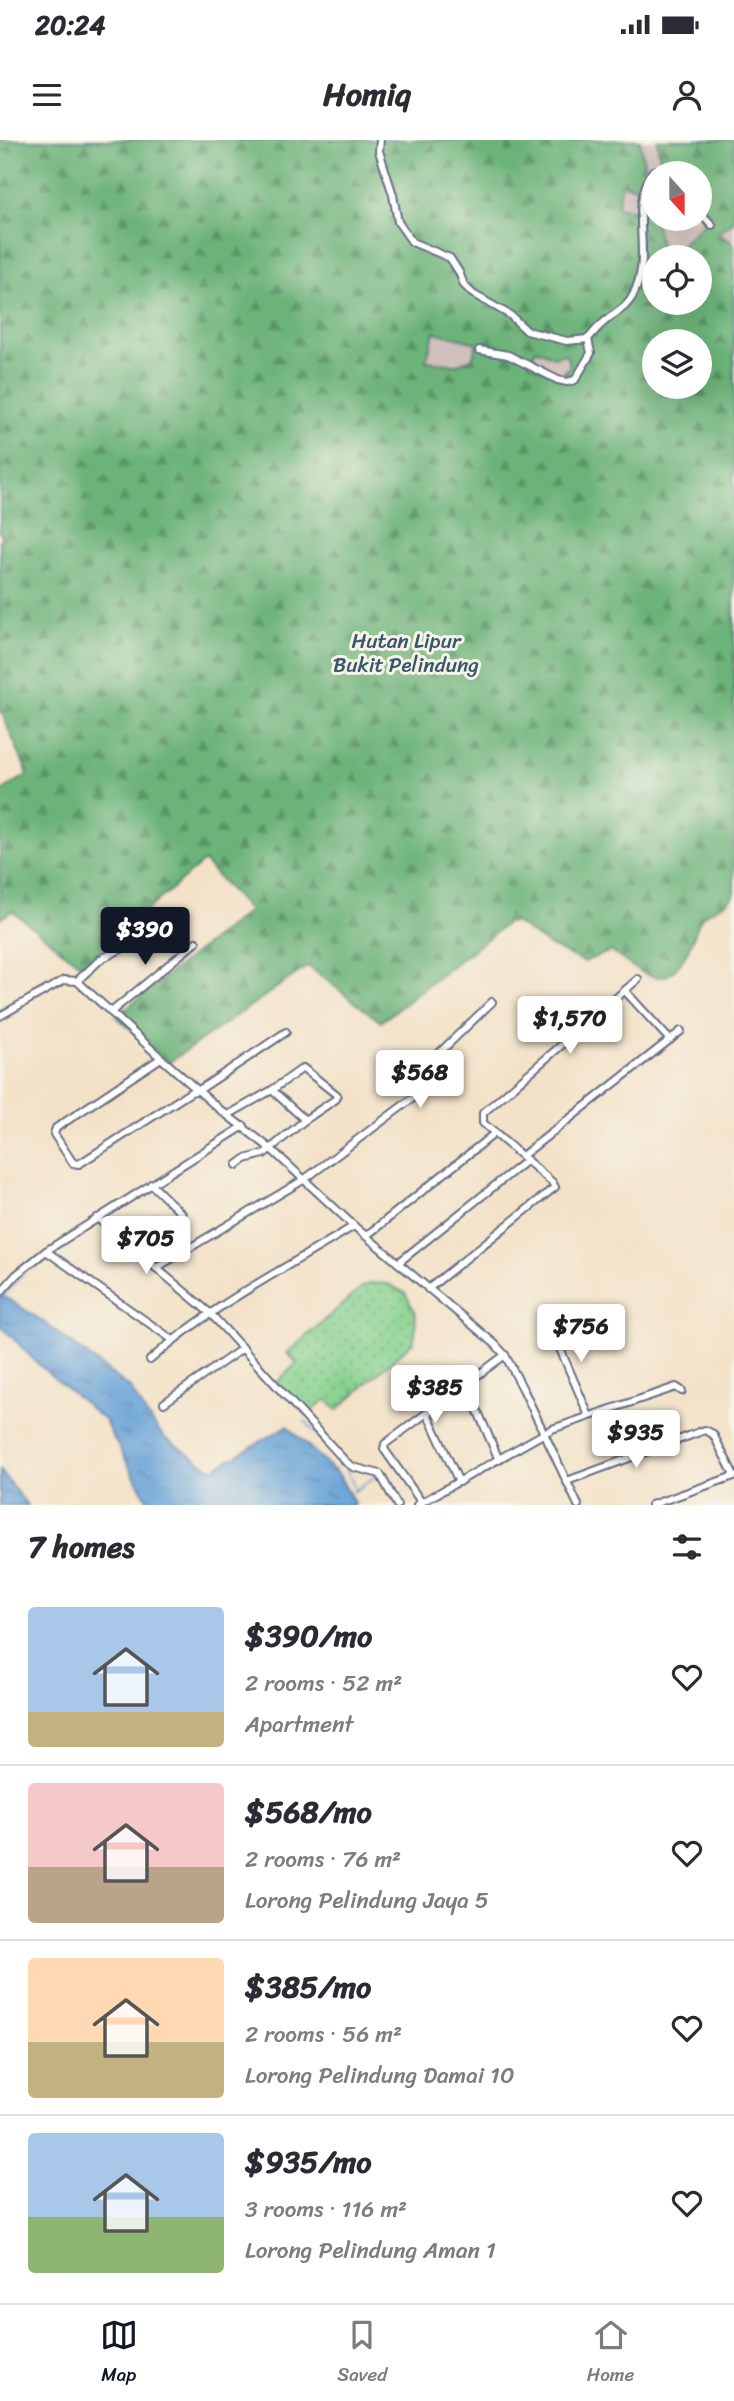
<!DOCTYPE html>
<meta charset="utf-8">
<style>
:root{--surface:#fff;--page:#f7f7f7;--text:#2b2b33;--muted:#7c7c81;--line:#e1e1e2;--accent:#111827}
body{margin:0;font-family:Sriracha,sans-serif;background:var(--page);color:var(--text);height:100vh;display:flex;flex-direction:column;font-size:26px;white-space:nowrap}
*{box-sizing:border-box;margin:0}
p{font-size:23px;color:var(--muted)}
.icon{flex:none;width:38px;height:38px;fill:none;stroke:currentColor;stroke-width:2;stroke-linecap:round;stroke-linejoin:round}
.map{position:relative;height:1365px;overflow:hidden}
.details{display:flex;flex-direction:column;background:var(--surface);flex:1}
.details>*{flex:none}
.needle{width:46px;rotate:159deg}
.fabs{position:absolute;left:642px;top:21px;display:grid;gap:14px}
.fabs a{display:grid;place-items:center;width:70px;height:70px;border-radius:50%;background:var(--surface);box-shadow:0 7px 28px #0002;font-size:35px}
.price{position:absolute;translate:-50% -60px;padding:0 16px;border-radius:7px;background:#fff;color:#222;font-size:23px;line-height:46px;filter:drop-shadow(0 2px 4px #0008)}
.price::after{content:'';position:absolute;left:50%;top:42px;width:21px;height:16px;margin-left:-10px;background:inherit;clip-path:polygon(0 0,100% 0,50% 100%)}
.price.selected{background:var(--accent);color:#fff}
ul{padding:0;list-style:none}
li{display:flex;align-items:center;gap:21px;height:175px;padding:0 28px}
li+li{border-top:2px solid var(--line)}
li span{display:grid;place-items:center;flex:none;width:196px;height:140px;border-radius:7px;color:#555}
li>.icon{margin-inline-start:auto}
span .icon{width:84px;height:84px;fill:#fffc;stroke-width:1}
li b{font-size:30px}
h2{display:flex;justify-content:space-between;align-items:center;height:84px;padding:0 28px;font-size:30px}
.status{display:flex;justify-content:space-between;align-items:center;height:49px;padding:0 35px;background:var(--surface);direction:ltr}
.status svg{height:19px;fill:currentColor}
header{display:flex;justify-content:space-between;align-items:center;height:91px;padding:0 28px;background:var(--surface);font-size:32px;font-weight:700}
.menu{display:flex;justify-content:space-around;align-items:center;height:98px;border-top:2px solid var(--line);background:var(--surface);font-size:19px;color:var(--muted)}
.menu a{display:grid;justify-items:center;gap:4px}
.menu .selected{color:var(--accent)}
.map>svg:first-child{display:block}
</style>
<div class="status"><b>20:24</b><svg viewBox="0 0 49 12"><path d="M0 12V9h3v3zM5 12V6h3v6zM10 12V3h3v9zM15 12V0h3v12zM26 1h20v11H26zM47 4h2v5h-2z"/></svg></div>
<header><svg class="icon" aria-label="menu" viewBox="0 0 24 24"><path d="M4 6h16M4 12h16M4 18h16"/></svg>Homiq<svg class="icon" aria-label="person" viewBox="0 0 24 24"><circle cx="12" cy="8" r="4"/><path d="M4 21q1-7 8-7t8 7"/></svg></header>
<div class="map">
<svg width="734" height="1365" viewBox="0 0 734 1365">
<defs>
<pattern id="grass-dots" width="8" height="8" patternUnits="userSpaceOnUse" patternTransform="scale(1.75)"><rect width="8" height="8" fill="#86d18e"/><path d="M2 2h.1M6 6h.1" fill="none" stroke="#6daa77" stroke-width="1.8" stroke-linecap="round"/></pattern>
<pattern id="forest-firs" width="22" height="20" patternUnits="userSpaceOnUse" patternTransform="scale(1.75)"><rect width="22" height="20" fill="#6cb379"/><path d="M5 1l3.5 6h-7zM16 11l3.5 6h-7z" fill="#589266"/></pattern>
<pattern id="water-ripples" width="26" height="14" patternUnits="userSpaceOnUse" patternTransform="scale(1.75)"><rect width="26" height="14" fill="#66a2d7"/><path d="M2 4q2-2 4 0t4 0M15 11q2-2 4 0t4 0" fill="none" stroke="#5384b2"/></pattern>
</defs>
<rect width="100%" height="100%" fill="#f7f3e8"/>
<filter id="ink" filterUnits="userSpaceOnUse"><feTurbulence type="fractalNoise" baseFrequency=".0143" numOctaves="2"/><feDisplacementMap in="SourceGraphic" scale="14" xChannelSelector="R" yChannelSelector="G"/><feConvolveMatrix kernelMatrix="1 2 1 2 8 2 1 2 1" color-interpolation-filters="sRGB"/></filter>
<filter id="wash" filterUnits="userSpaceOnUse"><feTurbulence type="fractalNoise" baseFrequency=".00686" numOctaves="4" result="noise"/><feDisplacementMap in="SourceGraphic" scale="28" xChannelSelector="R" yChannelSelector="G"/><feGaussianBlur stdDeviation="1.57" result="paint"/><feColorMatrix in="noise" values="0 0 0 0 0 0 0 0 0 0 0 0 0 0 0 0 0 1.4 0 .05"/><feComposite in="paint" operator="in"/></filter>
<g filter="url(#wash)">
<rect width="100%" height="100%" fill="#f3e2c8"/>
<g fill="#d1c0bc">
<polygon points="640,0 657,0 661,26 645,29"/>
<polygon points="622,44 640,48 635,71 616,67"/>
<polygon points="700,76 705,82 669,116 661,110 655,79 700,79"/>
<polygon points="734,81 734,104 718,93"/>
<polygon points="434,192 478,203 472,219 455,225 426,221"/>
<polygon points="536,209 566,214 570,225 560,239 529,223"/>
</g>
<polygon fill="url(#grass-dots)" stroke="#508076" stroke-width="2" points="370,1143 388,1144 405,1153 416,1174 415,1194 413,1202 337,1270 326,1259 307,1275 276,1243 297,1223 287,1213 362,1147"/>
<path fill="url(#forest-firs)" stroke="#44716c" stroke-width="2" fill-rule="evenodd" d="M 0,0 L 640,0 L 645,29 L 661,26 L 657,0 L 734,0 L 734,81 L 718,93 L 734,104 L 734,755 C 724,768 713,767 703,776 C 698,781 695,794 692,801 C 669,855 649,840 611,811 L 584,822 L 550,806 L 516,783 L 507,783 L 381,882 L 308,826 L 168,923 L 116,876 L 249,771 L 204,721 L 82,826 L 12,771 L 0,779 L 0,652 L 28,634 L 0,569 L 0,400 L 3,399 L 0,392 ZM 654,33 L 700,33 L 700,76 L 705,82 L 669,116 L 661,110 L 650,53 L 654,47 ZM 622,44 L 640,48 L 635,71 L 617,67 ZM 654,117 L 700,117 L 700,163 L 654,163 ZM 434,192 L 477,203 L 472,219 L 455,225 L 426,221 ZM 654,201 L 700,201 L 700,247 L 654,247 ZM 536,209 L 554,217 L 566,214 L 570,225 L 560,238 L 529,223 Z"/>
<g fill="url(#water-ripples)" stroke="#40689a" stroke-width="2">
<polygon points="3,1156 41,1180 130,1248 145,1273 165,1298 210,1328 215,1328 287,1286 339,1335 355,1365 150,1365 104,1280 39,1225 0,1185 0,1157"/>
<polygon points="0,1330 27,1365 0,1365"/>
</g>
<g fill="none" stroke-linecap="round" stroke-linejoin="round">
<g stroke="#66a2d7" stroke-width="2">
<polyline points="3,1156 24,1132"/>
<polyline points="305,1281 347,1329 355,1350"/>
<polyline points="353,1352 376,1336"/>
</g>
</g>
</g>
<g filter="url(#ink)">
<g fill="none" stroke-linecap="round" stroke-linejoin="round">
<defs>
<g id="minor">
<polyline points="380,0 379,11 393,55 398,82 412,102 450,118 459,132 464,145 473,154 510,175 527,191 567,201 588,199"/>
<polyline points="700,72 712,85"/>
<path d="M 479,210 L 508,215 L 558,240 L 567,242 L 575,240 L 591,213 L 588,199 C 593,193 597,188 603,183 C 614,173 628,168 634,153 C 654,111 627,73 653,31 L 661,30 L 666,33"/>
<polyline points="77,841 101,819 123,808 137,798"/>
<polyline points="625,851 670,900"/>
<polyline points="111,872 196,802"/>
<polyline points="0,876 64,840 77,841 161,918 218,968 271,1009 354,1086 495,1204 505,1215 524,1251 578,1365"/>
<polyline points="161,918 56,988 54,994 73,1023 79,1024 191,952 199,950 286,892"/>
<polyline points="272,950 305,980"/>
<polyline points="228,975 272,950 303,928 337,955 336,959 305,980 264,1014 245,1019 237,1025"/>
<polyline points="522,1016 681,891"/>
<polyline points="151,1044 182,1074"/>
<polyline points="97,1078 211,1174 346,1322 353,1327 380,1334 397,1365"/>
<polyline points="366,1096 495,993"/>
<polyline points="46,1111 173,1200"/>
<polyline points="398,1123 527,1020"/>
<polyline points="156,1128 305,1039 425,949 426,930 432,920 492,862"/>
<polyline points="428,1149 555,1047 552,1042 483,983 483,973 638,839"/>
<polyline points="0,1153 16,1135 46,1111 244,986"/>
<polyline points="549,1183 589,1276"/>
<path d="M 150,1220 C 209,1167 286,1128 354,1086"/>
<polyline points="466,1244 499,1320"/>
<polyline points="164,1263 243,1208"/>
<polyline points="427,1273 459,1342"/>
<polyline points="567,1341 705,1290 713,1294 734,1335"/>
<polyline points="422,1363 384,1309 385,1304 505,1215"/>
<polyline points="417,1365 552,1289 676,1247 682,1251"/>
<polyline points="651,1365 734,1336"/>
</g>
</defs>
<use href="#minor" stroke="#676e83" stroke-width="10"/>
<use href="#minor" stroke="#fff" stroke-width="6"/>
</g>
</g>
<g text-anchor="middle" stroke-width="6" stroke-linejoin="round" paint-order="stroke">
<g font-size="21" fill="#36586a" stroke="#f7f3e8">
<text x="406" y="508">Hutan Lipur<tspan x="406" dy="24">Bukit Pelindung</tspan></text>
</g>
</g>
</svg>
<div class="fabs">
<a><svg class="needle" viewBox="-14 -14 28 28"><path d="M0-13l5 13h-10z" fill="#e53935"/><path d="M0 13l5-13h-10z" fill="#7c7c81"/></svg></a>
<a><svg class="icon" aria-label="locate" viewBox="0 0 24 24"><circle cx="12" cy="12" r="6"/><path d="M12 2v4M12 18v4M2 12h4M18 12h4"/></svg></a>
<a><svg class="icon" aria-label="layers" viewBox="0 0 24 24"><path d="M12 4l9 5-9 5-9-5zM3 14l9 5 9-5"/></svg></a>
</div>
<b class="price selected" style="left:145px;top:827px">$390</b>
<b class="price" style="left:570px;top:916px">$1,570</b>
<b class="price" style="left:420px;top:970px">$568</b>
<b class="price" style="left:146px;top:1136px">$705</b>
<b class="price" style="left:581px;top:1224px">$756</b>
<b class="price" style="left:435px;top:1285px">$385</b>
<b class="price" style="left:636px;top:1330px">$935</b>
</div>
<section class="details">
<h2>7 homes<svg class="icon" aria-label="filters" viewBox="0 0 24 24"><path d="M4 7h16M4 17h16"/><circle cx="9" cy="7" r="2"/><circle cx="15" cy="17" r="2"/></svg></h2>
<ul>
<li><span style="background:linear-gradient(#a9c7e8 75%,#c2b280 0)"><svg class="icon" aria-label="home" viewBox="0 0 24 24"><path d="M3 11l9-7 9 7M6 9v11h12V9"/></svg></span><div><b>$390/mo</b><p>2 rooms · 52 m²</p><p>Apartment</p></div><svg class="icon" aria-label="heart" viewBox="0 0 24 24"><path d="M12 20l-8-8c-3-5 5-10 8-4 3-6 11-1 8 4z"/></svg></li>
<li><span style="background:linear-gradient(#f6c9c9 60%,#b9a48a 0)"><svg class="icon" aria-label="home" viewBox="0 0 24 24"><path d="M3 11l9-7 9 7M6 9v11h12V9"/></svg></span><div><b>$568/mo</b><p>2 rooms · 76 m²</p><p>Lorong Pelindung Jaya 5</p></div><svg class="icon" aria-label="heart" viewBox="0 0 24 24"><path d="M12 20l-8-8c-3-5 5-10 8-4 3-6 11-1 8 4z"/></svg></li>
<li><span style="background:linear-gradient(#ffd9b3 60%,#c2b280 0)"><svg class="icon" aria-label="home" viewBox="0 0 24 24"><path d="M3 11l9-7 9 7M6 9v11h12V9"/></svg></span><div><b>$385/mo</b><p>2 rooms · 56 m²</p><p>Lorong Pelindung Damai 10</p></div><svg class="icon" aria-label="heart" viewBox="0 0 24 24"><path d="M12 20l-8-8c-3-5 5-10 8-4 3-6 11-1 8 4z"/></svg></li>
<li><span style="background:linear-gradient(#a9c7e8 60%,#8fb573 0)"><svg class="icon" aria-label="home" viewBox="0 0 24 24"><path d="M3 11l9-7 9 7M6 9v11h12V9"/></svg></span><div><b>$935/mo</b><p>3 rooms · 116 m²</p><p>Lorong Pelindung Aman 1</p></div><svg class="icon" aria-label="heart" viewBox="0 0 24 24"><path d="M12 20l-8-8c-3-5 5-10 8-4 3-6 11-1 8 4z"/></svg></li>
</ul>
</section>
<nav class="menu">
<a class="selected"><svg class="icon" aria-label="map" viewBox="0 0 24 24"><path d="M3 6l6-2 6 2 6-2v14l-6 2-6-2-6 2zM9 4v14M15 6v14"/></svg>Map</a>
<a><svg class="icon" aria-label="saved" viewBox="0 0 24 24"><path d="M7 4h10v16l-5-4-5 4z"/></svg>Saved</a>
<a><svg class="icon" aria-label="home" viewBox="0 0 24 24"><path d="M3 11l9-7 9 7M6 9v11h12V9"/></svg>Home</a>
</nav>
